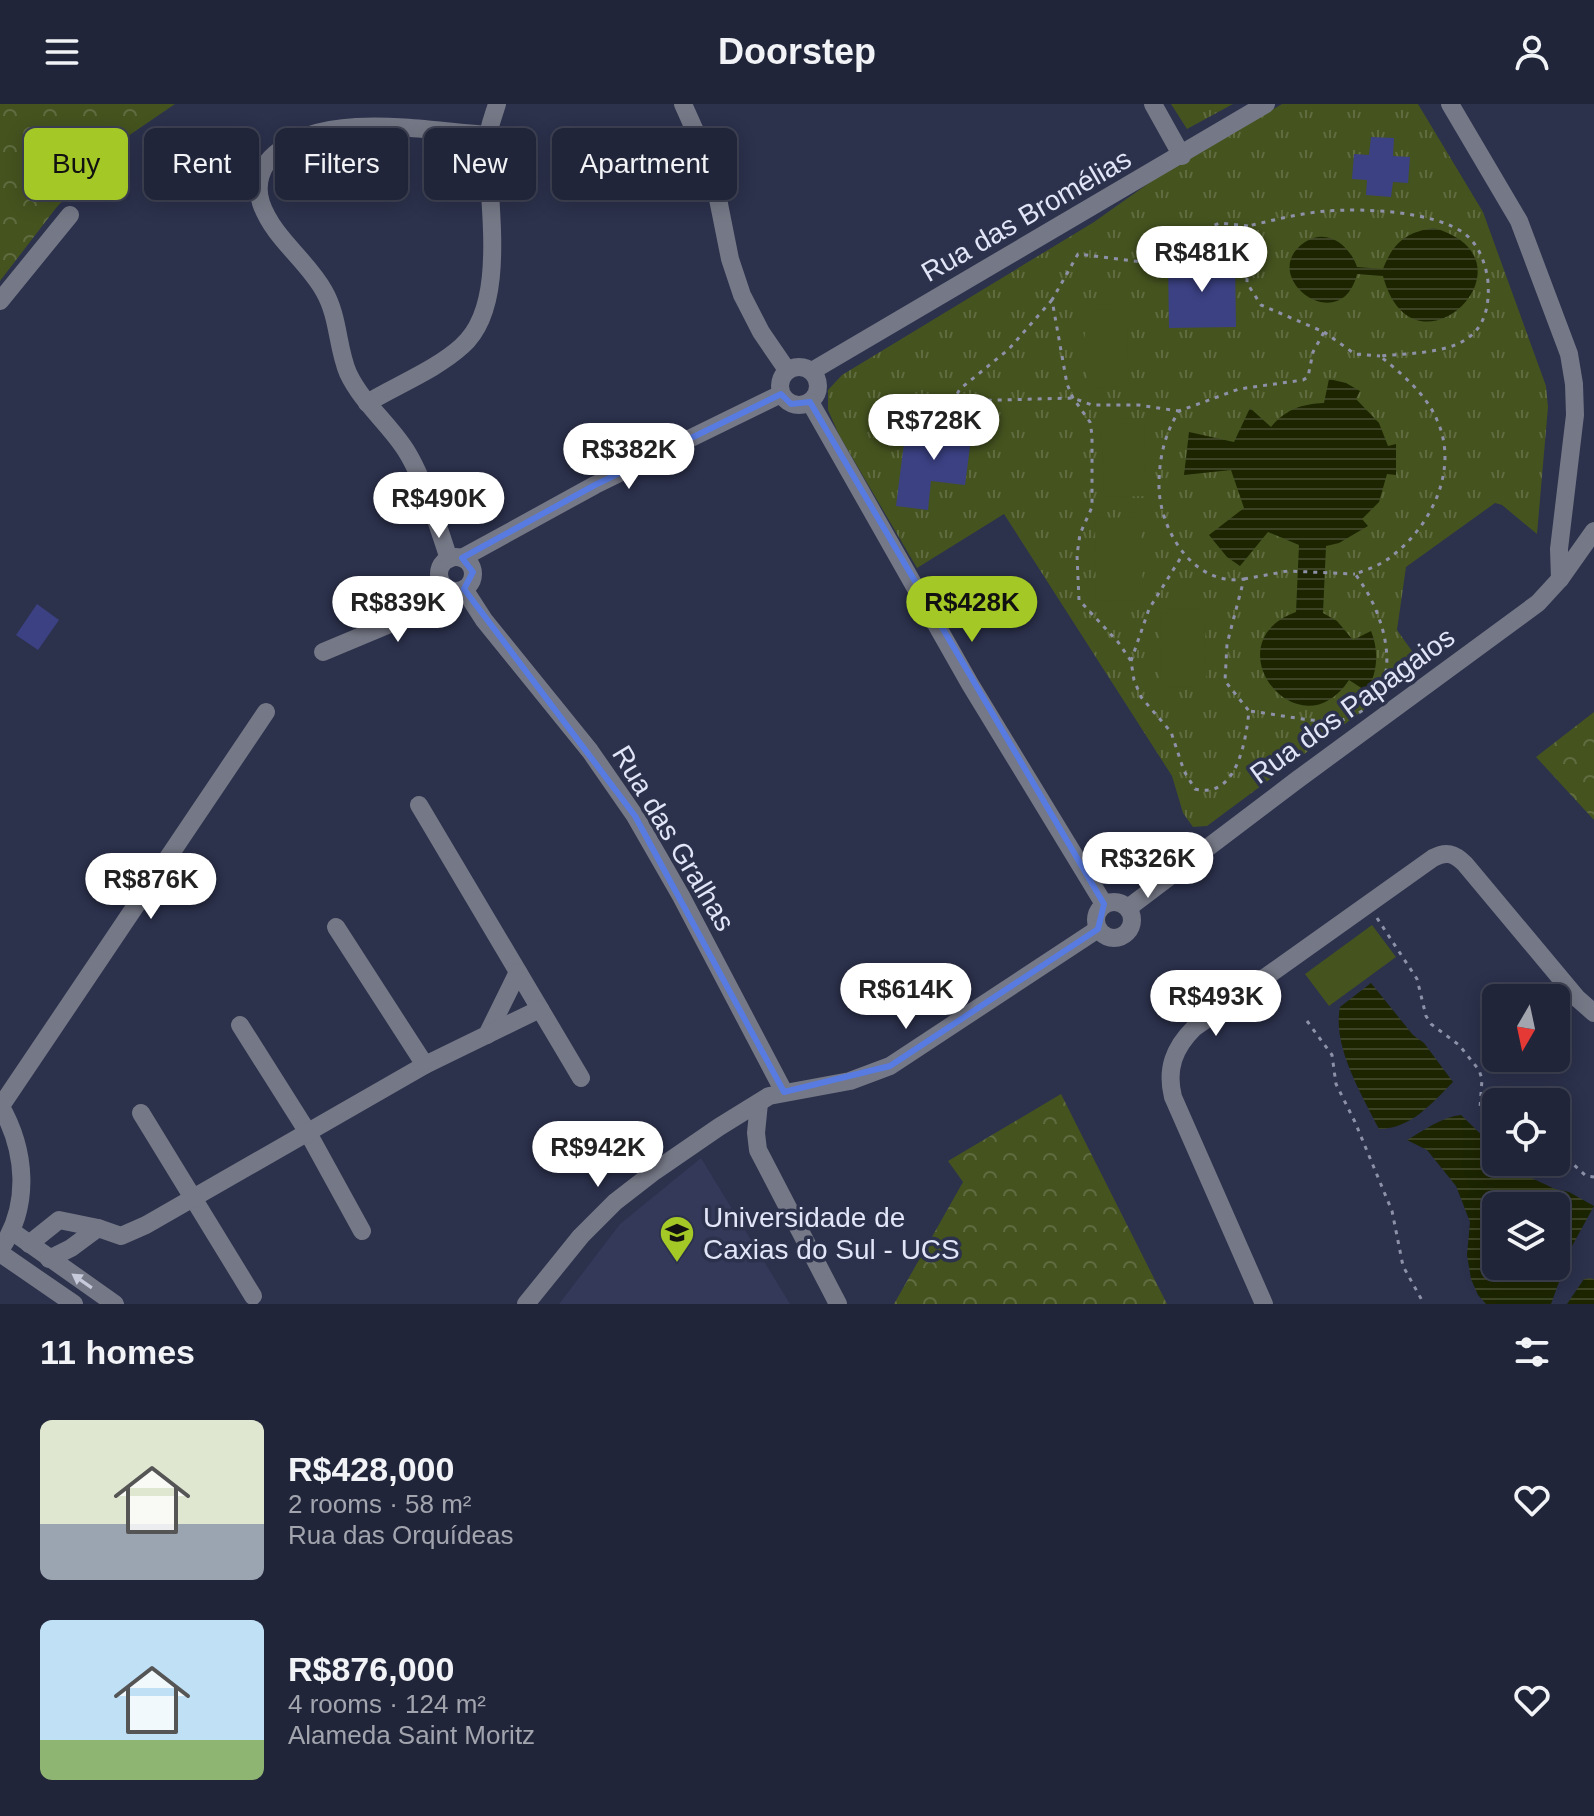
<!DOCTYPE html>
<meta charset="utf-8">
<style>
:root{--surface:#212539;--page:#2d3144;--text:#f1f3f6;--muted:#a2a5ae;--line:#3e4253;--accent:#a4c825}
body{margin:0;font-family:Helvetica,sans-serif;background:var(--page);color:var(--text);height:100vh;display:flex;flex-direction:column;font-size:30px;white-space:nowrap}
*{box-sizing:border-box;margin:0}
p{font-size:26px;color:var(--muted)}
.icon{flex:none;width:44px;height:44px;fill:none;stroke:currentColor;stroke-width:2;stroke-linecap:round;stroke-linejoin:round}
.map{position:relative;height:1200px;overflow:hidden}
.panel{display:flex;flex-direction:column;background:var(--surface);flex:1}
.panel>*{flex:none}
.guide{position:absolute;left:24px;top:24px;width:800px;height:72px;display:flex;gap:16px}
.needle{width:52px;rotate:189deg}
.fabs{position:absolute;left:1482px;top:880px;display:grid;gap:16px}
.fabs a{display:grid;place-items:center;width:88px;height:88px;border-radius:12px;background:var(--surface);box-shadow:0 4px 20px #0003,0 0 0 2px var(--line);font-size:40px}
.price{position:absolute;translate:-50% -68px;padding:0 18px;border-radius:28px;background:#fff;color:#222;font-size:26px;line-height:52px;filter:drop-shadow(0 2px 4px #0008)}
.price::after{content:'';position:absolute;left:50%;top:48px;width:24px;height:18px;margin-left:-12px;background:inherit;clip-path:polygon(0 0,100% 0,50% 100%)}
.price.selected{background:var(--accent);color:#111}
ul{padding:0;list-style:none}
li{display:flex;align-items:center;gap:24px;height:200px;padding:0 40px}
li span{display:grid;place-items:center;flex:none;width:224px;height:160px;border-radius:12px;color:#555}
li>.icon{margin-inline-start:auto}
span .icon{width:96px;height:96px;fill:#fffc;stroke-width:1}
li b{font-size:34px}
h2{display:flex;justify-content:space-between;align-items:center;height:96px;padding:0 40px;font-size:34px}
.pill{padding:0 28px;border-radius:12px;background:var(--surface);box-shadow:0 4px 20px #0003,0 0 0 2px var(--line);font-size:28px;line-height:72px}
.pill.selected{background:var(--accent);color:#111}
header{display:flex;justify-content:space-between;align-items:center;height:104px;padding:0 40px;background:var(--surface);font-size:36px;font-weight:800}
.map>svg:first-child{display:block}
</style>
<header><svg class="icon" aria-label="menu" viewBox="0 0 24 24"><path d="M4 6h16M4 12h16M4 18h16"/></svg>Doorstep<svg class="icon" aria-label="person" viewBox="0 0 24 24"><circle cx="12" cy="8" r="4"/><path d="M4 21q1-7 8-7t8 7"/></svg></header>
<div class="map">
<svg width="1594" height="1200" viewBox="0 0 1594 1200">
<defs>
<pattern id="forest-crowns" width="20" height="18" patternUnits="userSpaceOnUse" patternTransform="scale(2)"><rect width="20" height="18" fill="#45531f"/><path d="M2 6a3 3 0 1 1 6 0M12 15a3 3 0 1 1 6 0" fill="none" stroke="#606c40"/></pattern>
<pattern id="park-tufts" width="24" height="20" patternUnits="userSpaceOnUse" patternTransform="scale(2)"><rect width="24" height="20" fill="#45531f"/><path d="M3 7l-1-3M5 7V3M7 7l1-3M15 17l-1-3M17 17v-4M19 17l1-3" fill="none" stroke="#606c40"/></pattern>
<pattern id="water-rules" width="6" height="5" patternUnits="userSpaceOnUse" patternTransform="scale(2)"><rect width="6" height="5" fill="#1c2500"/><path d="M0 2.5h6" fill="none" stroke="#3d4426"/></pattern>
</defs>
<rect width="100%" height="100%" fill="#2c314c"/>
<polygon fill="#34395a" points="701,1054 790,1200 559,1200 620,1120"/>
<g fill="url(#forest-crowns)">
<polygon points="0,0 175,0 112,43 56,104 0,177"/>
<polygon points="1594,608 1594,716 1536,653"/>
<polygon points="1061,990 1167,1200 894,1200 963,1078 948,1057"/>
</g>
<g fill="url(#park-tufts)">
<polygon points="1171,0 1233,0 1187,25"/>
<polygon points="1282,0 1418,0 1483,108 1546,282 1548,303 1537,430 1502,401 1495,399 1406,463 1397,526 1419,557 1419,565 1207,722 1193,723 1183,709 1172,672 1004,410 917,464 839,331 828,306 828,286 842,271 1094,118 1166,67"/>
</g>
<g fill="#45531f">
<polygon points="1126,205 1129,282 1087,284 1084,206"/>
<polygon points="1144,314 1146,392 1104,393 1101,316"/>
<polygon points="1141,413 1143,496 1096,497 1095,414"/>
<polygon points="1205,504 1206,582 1161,583 1160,505"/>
<polygon points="1372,821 1396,853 1329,902 1305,870"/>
</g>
<g fill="url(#water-rules)" fill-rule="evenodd">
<path d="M 1434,124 C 1545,156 1413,285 1383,172 L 1357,170 C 1341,236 1255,172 1305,138 C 1328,123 1350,142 1357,163 L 1383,165 C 1393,139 1406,128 1434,124 Z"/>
<path d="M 1329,275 L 1346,279 L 1360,287 L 1356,295 L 1379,319 L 1388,342 L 1396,340 L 1396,371 L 1387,370 L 1379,398 L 1362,415 L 1368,422 L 1339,439 L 1326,442 L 1323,509 L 1337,517 L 1353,536 L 1371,527 C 1379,546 1378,570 1366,587 L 1349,576 C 1299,652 1210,539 1296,508 L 1299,441 L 1268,428 L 1240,462 L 1227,453 L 1209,431 L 1244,404 L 1231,366 L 1184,371 L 1189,328 L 1234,338 L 1250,304 L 1271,323 C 1286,305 1302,300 1324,299 Z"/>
<path d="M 1371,879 L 1413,931 L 1424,939 L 1453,978 C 1432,999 1411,1025 1379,1025 C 1362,991 1332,942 1340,903 Z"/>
<path d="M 1461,1011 L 1496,1045 L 1496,1058 L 1511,1058 L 1521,1069 L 1555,1085 L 1569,1088 L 1594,1102 L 1572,1142 L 1551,1200 L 1486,1200 L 1478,1191 L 1471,1175 L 1467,1151 L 1470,1118 L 1456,1082 L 1427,1046 L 1407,1036 C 1424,1026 1442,1013 1461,1011 ZM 1496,1102 L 1556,1102 L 1556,1162 L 1496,1162 Z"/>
<polygon points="1590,1174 1594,1175 1594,1200 1567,1200 1584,1175"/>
</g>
<g fill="#3b4183">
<polygon points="1371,33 1394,34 1393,52 1410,53 1408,79 1393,78 1391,93 1366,91 1367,76 1352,75 1354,50 1369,51"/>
<polygon points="1235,157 1236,223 1169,224 1168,158"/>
<polygon points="939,315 973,319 965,381 931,377 928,406 896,402 905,331 936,334"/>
<polygon points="37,500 59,516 38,546 16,531"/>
</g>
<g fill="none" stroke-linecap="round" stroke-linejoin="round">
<g stroke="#8e92a9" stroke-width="3" stroke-dasharray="4 6" stroke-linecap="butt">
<path d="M 1248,122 L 1220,119 L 1181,134 L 1142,158 L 1078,150 L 1052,196 L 1067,280 L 1073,294 L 1090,318 L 1092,331 L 1092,403 L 1080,430 L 1077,451 L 1079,496 L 1118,538 L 1131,557 L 1134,576 L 1141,593 L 1171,628 L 1184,667 L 1195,685 C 1237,696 1246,636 1249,607 L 1225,577 L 1227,540 L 1244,475 C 1195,483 1160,428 1159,383 C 1159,355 1164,331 1179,307 L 1239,285 L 1303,276 L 1308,273 L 1313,248 L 1324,228 L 1261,201 L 1247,179 L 1248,122 C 1274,116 1301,109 1327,107 C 1363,104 1435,107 1465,130 C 1479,141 1486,160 1488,178 C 1493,251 1434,247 1380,252 C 1402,270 1426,290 1437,316 C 1460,366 1430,425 1388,455 C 1378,462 1366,466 1355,470 C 1388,512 1411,596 1342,616 C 1324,621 1271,609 1249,607"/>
<polyline points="1052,196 1009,245 960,285 956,292 962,297 1073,294 1092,301 1138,301 1179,307"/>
<polyline points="1324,228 1355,250 1380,252"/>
<polyline points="1244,475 1288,467 1355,470"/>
<polyline points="1131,557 1149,505 1183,450"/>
<polyline points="1377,814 1417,875 1426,912 1431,920 1459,941 1479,966 1482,975 1480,1004 1485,1016 1496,1029"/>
<polyline points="1307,917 1332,951 1336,980 1355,1018 1392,1107 1403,1162 1424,1200"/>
<path d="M 1528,1058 C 1545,1071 1556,1069 1574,1061 L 1586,1072 L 1594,1073"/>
</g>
<g stroke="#757886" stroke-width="18">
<polyline points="683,0 712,65 730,155 742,191 761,228 787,266"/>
<polyline points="1153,0 1182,52"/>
<polyline points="1450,0 1519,117 1569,250 1574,280 1575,311 1559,445 1560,475"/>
<polyline points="0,197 70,111"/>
<circle cx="799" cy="282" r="19"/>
<polyline points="812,267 1266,0"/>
<polyline points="810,298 970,580 1104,800"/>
<path d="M 367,299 C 397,281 437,265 462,242 C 510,200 486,93 488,35 C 488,24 494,11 497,0"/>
<circle cx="456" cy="470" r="17"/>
<polyline points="462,454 595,381 781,290"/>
<path d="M 449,455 C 438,422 422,369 403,342 C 386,317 361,297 348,269 C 337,243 339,213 324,187 C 307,156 273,134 261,99 C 255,80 261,62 275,50 C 325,6 426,27 488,31"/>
<polyline points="464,485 484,516 590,647 635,712 681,792 784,988"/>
<polyline points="323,548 390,520 445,483"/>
<polyline points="419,701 581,974"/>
<circle cx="1114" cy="816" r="18"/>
<polyline points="1128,804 1297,676 1538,499 1560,475 1594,427"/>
<polyline points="336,823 425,961"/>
<polyline points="240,921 307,1027 362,1127"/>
<polyline points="487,931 518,868"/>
<polyline points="759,999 756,1029 758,1046 838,1200"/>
<path d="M 0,1001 C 26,1046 31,1102 0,1146"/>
<polyline points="1,1002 266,608"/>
<polyline points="141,1009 253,1192"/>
<polyline points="13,1128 115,1200"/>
<polyline points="29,1140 59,1116 98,1124"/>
<polyline points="0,1149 74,1200"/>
<polyline points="49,1155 71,1144 98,1124 121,1132 146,1121 425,961 540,905"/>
<polyline points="526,1200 581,1132 615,1098 655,1067 719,1023 769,992 850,977 890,962 1098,825"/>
<path d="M 1264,1200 L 1173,993 C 1166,965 1174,944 1194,924 L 1433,754 C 1446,747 1454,749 1465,760 L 1577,894 L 1594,909"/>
</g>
</g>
<defs><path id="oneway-solid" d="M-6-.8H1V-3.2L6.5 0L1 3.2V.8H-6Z" transform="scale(2)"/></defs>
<use fill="#c6cadb" href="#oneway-solid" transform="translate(82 1177) rotate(-145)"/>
<path fill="none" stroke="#587be1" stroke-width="6" stroke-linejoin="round" d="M 781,290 L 791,300 L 810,298 L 1104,800 L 1098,825 L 890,962 L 784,988 L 635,712 L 464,485 L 473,468 L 462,454 L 595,381 Z"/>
<defs>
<symbol id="university-pin" viewBox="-11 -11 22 30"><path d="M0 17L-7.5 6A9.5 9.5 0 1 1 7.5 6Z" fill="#a4c825" stroke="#2c314c"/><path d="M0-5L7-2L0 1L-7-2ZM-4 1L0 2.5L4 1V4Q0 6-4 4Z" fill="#111"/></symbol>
</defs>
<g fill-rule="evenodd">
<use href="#university-pin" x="657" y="1109" width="40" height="54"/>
</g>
<g text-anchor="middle" stroke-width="7" stroke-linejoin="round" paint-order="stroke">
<g font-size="28" fill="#e1e5f7" stroke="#2c314c">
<text transform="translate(1026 111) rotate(-30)" y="10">Rua das Bromélias</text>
<text transform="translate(1352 601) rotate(-36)" y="10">Rua dos Papagaios</text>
<text transform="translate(674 734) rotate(59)" y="10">Rua das Gralhas</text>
</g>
<g font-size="28" fill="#e1e5f7" stroke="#2c314c" text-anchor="start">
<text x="703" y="1123">Universidade de<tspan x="703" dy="32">Caxias do Sul - UCS</tspan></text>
</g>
</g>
</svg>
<div class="fabs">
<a><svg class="needle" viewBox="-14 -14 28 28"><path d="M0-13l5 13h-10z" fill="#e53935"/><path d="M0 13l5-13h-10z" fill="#a2a5ae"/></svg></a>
<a><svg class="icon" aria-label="locate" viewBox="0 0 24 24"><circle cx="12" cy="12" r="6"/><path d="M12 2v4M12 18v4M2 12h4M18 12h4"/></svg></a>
<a><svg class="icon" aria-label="layers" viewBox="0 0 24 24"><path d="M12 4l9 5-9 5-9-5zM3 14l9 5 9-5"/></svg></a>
</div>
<b class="price" style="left:1202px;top:190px">R$481K</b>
<b class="price" style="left:934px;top:358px">R$728K</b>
<b class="price" style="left:629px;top:387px">R$382K</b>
<b class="price" style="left:439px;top:436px">R$490K</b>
<b class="price" style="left:398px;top:540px">R$839K</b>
<b class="price selected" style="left:972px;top:540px">R$428K</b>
<b class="price" style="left:1148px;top:796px">R$326K</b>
<b class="price" style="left:151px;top:817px">R$876K</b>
<b class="price" style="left:906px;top:927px">R$614K</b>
<b class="price" style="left:1216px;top:934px">R$493K</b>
<b class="price" style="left:598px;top:1085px">R$942K</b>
<div class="guide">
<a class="pill selected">Buy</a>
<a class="pill">Rent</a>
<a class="pill">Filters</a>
<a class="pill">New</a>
<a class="pill">Apartment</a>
</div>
</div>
<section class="panel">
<h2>11 homes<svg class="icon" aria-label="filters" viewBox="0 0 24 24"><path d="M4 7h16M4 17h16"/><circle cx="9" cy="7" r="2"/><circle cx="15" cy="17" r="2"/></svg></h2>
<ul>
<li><span style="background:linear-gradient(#dfe7d0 65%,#9aa5b1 0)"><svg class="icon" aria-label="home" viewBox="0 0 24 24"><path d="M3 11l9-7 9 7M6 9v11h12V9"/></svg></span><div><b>R$428,000</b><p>2 rooms · 58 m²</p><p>Rua das Orquídeas</p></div><svg class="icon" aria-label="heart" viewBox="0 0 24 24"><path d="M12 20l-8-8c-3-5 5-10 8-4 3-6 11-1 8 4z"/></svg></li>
<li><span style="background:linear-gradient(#bfe0f5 75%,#8fb573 0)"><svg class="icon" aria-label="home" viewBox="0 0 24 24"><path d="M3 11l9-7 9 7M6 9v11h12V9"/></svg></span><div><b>R$876,000</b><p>4 rooms · 124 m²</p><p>Alameda Saint Moritz</p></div><svg class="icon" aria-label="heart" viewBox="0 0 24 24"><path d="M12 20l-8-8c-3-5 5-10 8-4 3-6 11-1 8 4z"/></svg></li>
</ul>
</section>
